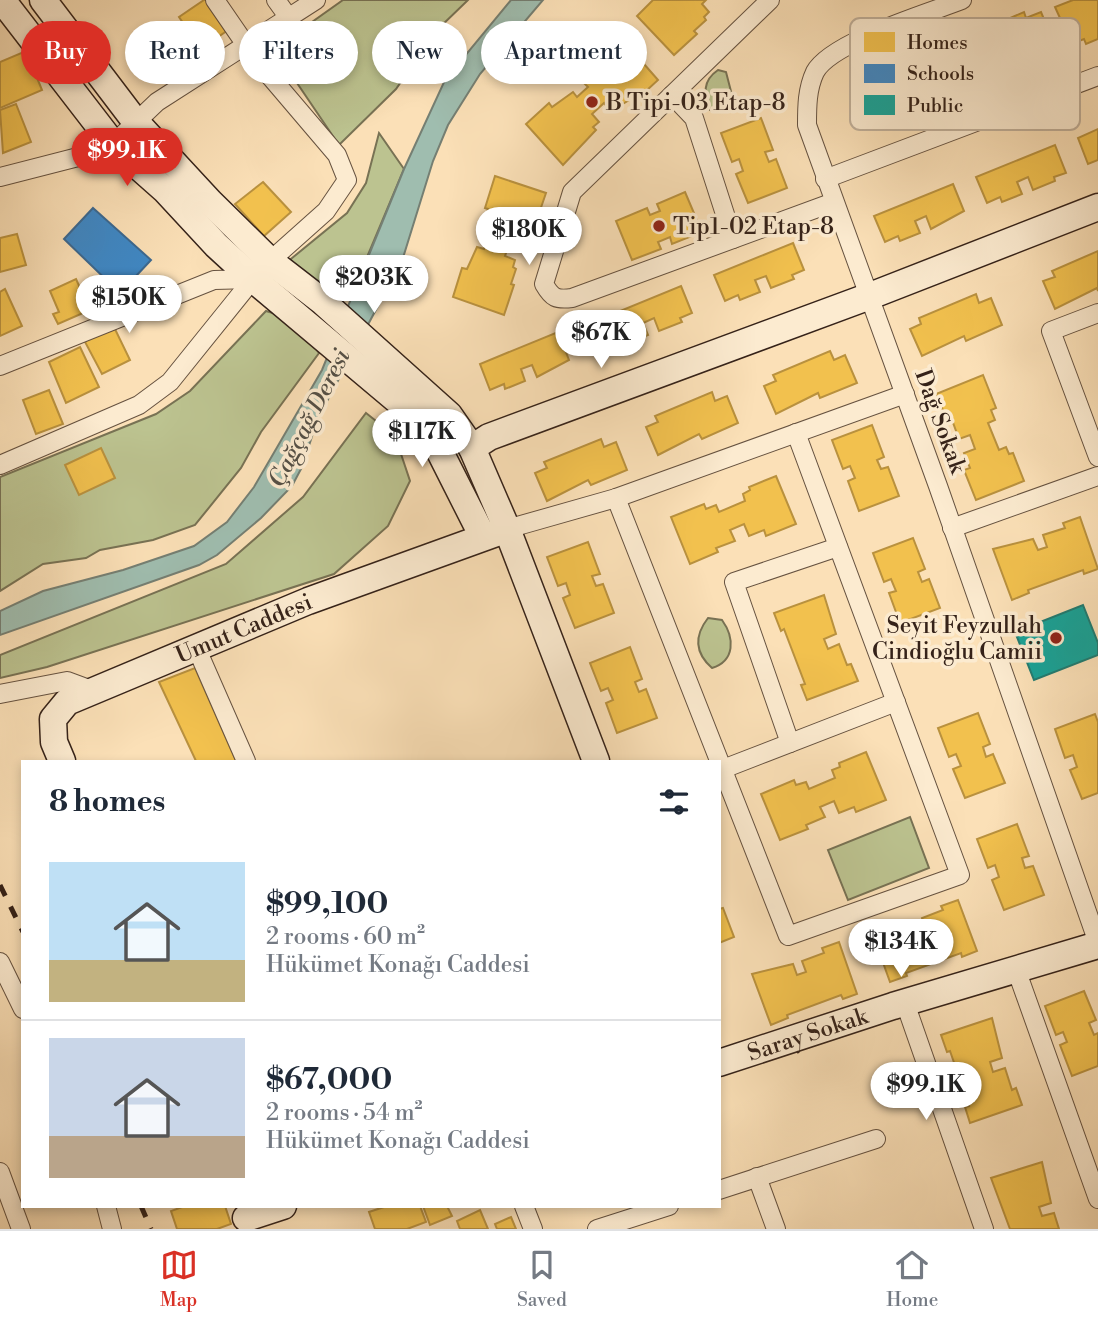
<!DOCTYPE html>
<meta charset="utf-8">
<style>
:root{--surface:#fff;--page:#f2f2f3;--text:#1f2937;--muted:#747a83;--line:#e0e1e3;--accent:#d93025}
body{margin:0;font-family:"Libre Bodoni",serif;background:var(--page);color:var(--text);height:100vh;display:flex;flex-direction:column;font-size:26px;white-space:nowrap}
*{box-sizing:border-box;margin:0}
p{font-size:23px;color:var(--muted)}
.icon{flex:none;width:38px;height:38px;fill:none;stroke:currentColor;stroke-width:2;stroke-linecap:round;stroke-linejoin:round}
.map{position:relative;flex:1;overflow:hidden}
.details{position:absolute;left:21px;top:760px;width:700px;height:448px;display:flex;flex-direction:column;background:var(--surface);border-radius:0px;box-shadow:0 4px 10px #0003}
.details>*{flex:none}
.guide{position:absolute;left:21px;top:21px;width:700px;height:63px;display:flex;gap:14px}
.price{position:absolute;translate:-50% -60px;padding:0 16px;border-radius:24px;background:#fff;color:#222;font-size:23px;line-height:46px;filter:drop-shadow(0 2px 4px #0008)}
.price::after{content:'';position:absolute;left:50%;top:42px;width:21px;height:16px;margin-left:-10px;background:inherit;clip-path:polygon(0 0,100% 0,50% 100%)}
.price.active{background:var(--accent);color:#fff}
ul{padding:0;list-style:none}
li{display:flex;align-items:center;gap:21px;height:175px;padding:0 28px}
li+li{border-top:2px solid var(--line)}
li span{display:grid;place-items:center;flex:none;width:196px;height:140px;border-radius:0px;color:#555}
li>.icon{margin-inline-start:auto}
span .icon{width:84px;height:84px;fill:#fffc;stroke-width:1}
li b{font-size:30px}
h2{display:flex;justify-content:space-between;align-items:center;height:84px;padding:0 28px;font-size:30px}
.pill{padding:0 24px;border-radius:32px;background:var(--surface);box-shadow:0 4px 10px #0003;font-size:24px;line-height:63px}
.pill.active{background:var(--accent);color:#fff}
.dock{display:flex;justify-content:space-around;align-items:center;height:98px;border-top:2px solid var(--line);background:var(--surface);font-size:19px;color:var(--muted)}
.dock a{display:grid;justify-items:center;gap:4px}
.dock .active{color:var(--accent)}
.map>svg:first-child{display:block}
</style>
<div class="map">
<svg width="1098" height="1229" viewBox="0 0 1098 1229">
<rect width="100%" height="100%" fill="#fbe0b7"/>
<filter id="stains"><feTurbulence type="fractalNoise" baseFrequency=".00286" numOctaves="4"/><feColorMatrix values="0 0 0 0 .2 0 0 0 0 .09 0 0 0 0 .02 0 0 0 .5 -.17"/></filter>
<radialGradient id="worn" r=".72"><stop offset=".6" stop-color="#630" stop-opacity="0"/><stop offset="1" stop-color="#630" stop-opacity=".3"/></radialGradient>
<g fill="#bcc390" stroke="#787254" stroke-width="2">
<polygon points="343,0 468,0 436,31 396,89 339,145 274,49"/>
<path d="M 718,70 L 726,72 L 733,99 C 726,109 723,115 710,110 C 704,94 702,81 718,70 Z"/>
<polygon points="379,133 404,169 349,300 330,295 286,263 347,213 366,183"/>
<polygon points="266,311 293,319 319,353 261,432 241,468 195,525 153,540 100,550 86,558 43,564 0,591 0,477 156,414 190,391"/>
<polygon points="366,413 395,436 410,481 388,526 334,574 47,667 0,678 0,655 226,564 303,497"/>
<path d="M 708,618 L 722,620 C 735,638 735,661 712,668 C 695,653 694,636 708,618 Z"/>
<polygon points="910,817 929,868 848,900 828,850"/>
</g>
<polygon fill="#9fbdaf" stroke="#757f73" stroke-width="2" points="511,0 543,0 480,74 448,125 433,161 402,261 318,418 302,467 292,486 261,518 217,555 199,565 0,635 0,611 43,591 123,570 194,546 227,522 254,487 322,370 404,169 445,80"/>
<g fill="#f2c14e" stroke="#b9913e" stroke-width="2">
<polygon points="204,0 208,0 228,30 201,49 179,17"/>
<polygon points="653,0 706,0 702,4 709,12 704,17 706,20 694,31 697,34 674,55 637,16"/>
<polygon points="1073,0 1098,0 1098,39 1086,44 1084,39 1074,43 1071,36 1045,47 1048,54 1040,58 1042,61 1014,73 994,25 1024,12 1026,18 1041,12 1046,24 1060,18 1055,7"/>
<polygon points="623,40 658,80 634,102 631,99 611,111 604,103 592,114 599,122 593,127 596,130 563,165 526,124 549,103 552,107 573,92 577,97 588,87 585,84 592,78 589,75 601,65 598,62"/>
<polygon points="26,51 42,90 0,108 0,62"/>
<polygon points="16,104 31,142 3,153 0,110"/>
<polygon points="761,118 773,150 765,152 769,162 776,159 787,188 748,203 736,174 743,171 739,159 732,162 721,133"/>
<polygon points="1098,129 1098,160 1088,164 1078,138"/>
<polygon points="1055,145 1066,173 1054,177 1055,181 1033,190 1028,177 1017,182 1022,194 1002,202 1000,197 987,203 976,177"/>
<polygon points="495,176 546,193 535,225 531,224 526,238 523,237 520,244 510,241 505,256 515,260 513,267 516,269 511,284 514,285 504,315 453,297 462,268 467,269 477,247 484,249 488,235 484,234 487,225 483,224 488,209 485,208"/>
<polygon points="263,182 291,212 264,236 235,204"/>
<polygon points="953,184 964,211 931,229 926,216 915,221 920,233 900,241 898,236 885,242 874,216"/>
<polygon points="685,192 702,232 672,244 670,237 658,242 661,249 632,260 616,221 647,208 650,215 660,211 657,204"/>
<polygon points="17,234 26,265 0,272 0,238"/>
<polygon points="793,243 804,270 792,275 794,279 771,288 766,276 755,280 760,292 740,300 738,295 725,301 714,275"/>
<polygon points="1098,251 1098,291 1097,288 1055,309 1043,281 1055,277 1052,271"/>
<polygon points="76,279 90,310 58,324 53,314 59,312 50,291"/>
<polygon points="681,286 692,313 680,318 682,322 659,331 654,318 643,323 648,335 628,343 626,338 613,344 603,318"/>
<polygon points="5,289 22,326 0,336 0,292"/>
<polygon points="976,294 979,303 991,298 1002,325 966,341 964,336 922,356 910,329 921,324 919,318"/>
<polygon points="113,325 130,360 102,374 84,340"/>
<polygon points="558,332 569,360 537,377 532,365 521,369 525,381 505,389 504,384 490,390 480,364"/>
<polygon points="80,347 99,387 66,403 49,362"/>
<polygon points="830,351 834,360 845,355 857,383 820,398 818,393 776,414 764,386 776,381 773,375"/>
<polygon points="983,375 996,408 991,410 995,420 988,423 999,450 1006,447 1009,454 1013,453 1024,481 976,500 964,470 970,468 964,453 975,449 970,435 959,439 952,420 948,422 936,394"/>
<polygon points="49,390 63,424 36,434 23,400"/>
<polygon points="712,392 715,401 727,396 738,423 702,439 699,434 658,455 646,427 658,422 655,416"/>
<polygon points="872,425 884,457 877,460 881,469 888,467 899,496 859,511 848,481 855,478 850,466 843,469 832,440"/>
<polygon points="601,439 604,447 616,442 627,470 591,485 588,480 547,501 535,473 547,468 544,462"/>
<polygon points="101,448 115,478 79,495 65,465"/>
<polygon points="776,476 796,524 766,536 764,530 749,536 744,524 730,530 735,541 716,548 718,552 690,564 671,517 704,504 706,509 716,505 719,512 745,501 743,494 750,490 749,487"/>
<polygon points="1080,517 1098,569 1084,574 1083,570 1028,590 1029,593 1012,600 993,549 1033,539 1038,550 1047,547 1043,535 1065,528 1063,523"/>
<polygon points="913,538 925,569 918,572 922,582 929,579 940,608 900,623 889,593 896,591 891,579 884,582 873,553"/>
<polygon points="588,542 600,574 592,576 596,586 603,584 614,613 575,628 563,598 570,595 566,583 558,586 547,557"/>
<polygon points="824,595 836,634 824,639 828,649 839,644 847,665 851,664 858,681 807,700 801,685 805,684 784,629 781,631 774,613"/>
<polygon points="630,647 642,679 635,682 639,692 646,689 657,718 617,733 606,703 613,700 608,688 601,691 590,663"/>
<polygon points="195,668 236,761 196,761 159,682"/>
<polygon points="978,713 990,744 983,747 986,757 993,754 1005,783 965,798 953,769 961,766 956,754 949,757 938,728"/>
<polygon points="1095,714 1098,722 1098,793 1082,799 1070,770 1077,767 1073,755 1065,758 1055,729"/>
<polygon points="866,752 886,800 856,812 854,807 839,813 834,801 820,807 825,817 806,825 808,829 780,840 761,794 794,780 796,785 806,782 809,789 835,778 832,770 840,767 839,763"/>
<polygon points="1017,824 1029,856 1022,858 1025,868 1033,866 1044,895 1004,910 992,880 999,877 995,865 988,868 977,839"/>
<polygon points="958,900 977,951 962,957 961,953 906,973 907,976 890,982 872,932 912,921 916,933 926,930 922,918 943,910 941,906"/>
<polygon points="723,908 734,937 719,943 719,909"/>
<polygon points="839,942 857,994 843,999 841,995 787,1015 788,1018 771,1025 752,974 793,964 797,975 806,972 802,961 824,953 822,948"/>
<polygon points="1084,991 1096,1020 1089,1023 1094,1035 1098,1033 1098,1066 1072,1076 1060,1045 1067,1042 1063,1032 1056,1035 1045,1006"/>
<polygon points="992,1018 1002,1058 990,1062 993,1072 1005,1068 1012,1090 1016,1088 1022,1105 970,1123 965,1107 969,1106 950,1051 947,1052 941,1035"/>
<polygon points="1042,1162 1051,1203 1039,1207 1042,1216 1054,1213 1059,1229 1010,1229 991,1178"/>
<polygon points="185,1206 225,1206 231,1224 217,1229 177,1229 171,1211"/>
<polygon points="387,1206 420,1206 426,1222 407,1229 375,1229 369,1212"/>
<polygon points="423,1206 447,1206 452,1216 430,1225"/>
<polygon points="480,1210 488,1229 460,1229 457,1221"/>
<polygon points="511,1217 516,1229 497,1229 495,1224"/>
</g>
<polygon fill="#3f88c5" stroke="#3c6991" stroke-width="2" points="93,208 151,260 120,293 64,239"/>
<polygon fill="#17a398" stroke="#207c72" stroke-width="2" points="1083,605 1098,643 1098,655 1034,680 1015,632"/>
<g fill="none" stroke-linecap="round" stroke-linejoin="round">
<defs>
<g id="street">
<polyline points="215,0 257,61 337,155 347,180 326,211 270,261"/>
<polyline points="276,0 289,18"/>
<path d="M 770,0 L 572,192 L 544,284 C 552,298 556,300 572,298 L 834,202"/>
<path d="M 962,0 C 929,13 831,42 815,72 C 807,89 807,107 807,125 L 938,486 L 1098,943"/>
<polyline points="672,95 694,118 733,239"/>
<polyline points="0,177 82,156 113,144 157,102 316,0"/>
<polyline points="825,179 1098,76"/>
<polyline points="1098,313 1051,331 1098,457"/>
<polyline points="0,366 214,280 253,279"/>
<polyline points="0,465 139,405 170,382 253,279"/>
<polyline points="616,498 788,936 960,875 796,433"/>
<polyline points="952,528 1098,476"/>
<polyline points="507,529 616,498 905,394"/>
<polyline points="196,647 246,761"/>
<polyline points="0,694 67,681 94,691"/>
<polyline points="790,743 734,582 838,547"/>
<polyline points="723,769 896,702"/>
<polyline points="0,962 23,1009"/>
<polyline points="1016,969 1098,1199"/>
<polyline points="905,1003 984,1229"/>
<polyline points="0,1172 21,1229"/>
<polyline points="757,1177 776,1229"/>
<polyline points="719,1190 876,1139"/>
<polyline points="106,1206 112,1229"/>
<polyline points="524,1206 533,1229"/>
<polyline points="597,1229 669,1206"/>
</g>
<g id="secondary">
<polyline points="2,0 113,144 165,190 216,245 253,279 416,416 437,446 483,537"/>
<polyline points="43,0 135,121 210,202 270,261 323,302 449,415 472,448"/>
<path id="s1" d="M 62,761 L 54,742 L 53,719 L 67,702 L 308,601 L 499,532"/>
<polyline points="596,761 507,529 472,448 489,437 870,296 1098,207"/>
<path id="s2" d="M 719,1063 L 893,1006 L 1098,945"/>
<polyline points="246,1218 283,1206"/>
</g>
</defs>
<use href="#street" stroke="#665240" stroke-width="20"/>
<use href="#secondary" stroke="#352219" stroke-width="29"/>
<use href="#street" stroke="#fcebd0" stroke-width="18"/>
<use href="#secondary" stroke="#fcebd0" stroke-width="26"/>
<g stroke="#352219" stroke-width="5" stroke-dasharray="12 12" stroke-linecap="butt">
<polyline points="0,885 23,932"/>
<polyline points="141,1206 151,1229"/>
</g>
</g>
<g fill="#8f2418" stroke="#fcebd0" stroke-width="2.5">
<circle cx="592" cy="102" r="7"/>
<circle cx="659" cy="226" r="7"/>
<circle cx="1056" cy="638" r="7"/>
</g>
<g text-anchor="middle" stroke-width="7" stroke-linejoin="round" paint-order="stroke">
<g font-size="23" fill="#352219" stroke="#fcebd0" text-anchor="start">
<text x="606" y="110">B Tipi-03 Etap-8</text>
<text x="673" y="234">Tip1-02 Etap-8</text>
<text x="1042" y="633" text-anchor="end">Seyit Feyzullah<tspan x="1042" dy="26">Cindioğlu Camii</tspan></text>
</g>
<g font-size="23" fill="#352219" stroke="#fcebd0">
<text transform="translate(941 421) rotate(70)" y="8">Dağ Sokak</text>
<text dy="8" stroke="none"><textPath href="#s1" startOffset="257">Umut Caddesi</textPath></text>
<text dy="8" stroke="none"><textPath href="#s2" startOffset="93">Saray Sokak</textPath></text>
</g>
<g font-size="24" font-style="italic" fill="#555046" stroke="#fcebd0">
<text transform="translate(309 418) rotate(-63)" y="8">Çağçağ Deresi</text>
</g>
</g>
<rect x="850" y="18" width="230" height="112" rx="10" fill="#fcebd0" stroke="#c0af99" stroke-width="2"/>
<rect x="864" y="32" width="31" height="20" fill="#f2c14e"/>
<rect x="864" y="64" width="31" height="19" fill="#3f88c5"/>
<rect x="864" y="95" width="31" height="20" fill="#17a398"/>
<g font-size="19" fill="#352219">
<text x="907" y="49">Homes</text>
<text x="907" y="80">Schools</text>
<text x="907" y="112">Public</text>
</g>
<rect width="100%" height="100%" filter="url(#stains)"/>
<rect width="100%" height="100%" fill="url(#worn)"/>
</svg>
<b class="price active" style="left:127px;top:188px">$99.1K</b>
<b class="price" style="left:529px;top:267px">$180K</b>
<b class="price" style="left:374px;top:315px">$203K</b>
<b class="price" style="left:129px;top:335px">$150K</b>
<b class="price" style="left:601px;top:370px">$67K</b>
<b class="price" style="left:422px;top:469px">$117K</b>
<b class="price" style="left:901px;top:979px">$134K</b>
<b class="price" style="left:926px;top:1122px">$99.1K</b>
<div class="guide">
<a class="pill active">Buy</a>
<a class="pill">Rent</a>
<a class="pill">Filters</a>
<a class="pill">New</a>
<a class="pill">Apartment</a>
</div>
<section class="details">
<h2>8 homes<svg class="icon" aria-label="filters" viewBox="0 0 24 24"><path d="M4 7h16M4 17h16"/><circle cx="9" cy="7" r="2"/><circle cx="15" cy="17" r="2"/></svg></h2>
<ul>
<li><span style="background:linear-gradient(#bfe0f5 70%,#c2b280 0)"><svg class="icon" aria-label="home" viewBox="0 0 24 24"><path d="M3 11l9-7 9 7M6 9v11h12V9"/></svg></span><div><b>$99,100</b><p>2 rooms · 60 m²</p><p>Hükümet Konağı Caddesi</p></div></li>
<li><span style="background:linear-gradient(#c9d6e8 70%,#b9a48a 0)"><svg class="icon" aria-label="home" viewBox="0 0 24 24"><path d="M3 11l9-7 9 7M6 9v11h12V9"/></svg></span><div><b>$67,000</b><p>2 rooms · 54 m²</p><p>Hükümet Konağı Caddesi</p></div></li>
</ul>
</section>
</div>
<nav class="dock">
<a class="active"><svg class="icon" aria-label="map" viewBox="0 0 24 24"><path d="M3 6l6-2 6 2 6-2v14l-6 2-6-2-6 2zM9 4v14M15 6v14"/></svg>Map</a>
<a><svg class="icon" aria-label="saved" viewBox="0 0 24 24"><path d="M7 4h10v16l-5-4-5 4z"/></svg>Saved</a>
<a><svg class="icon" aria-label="home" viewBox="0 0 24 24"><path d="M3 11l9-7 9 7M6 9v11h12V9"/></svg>Home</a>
</nav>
